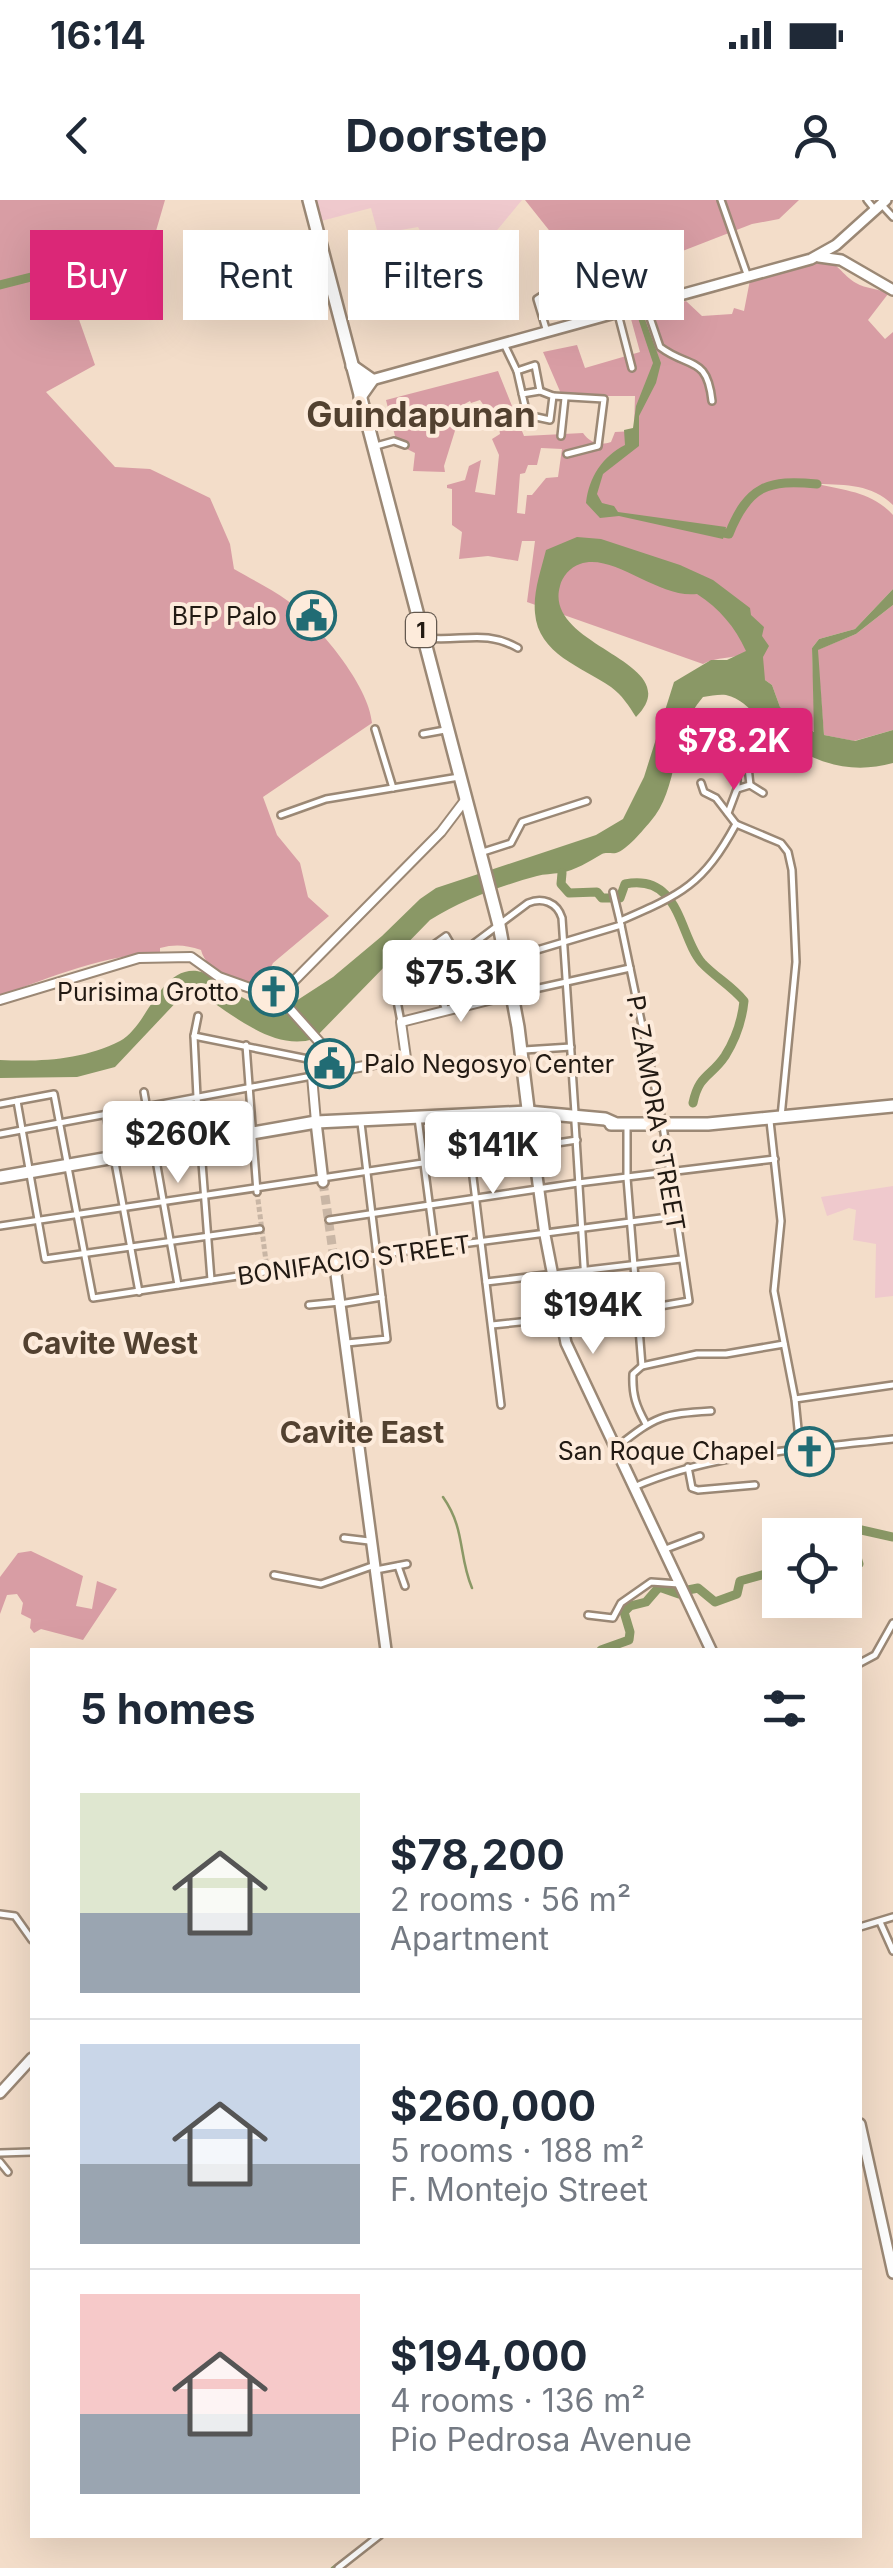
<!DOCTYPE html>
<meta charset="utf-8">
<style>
:root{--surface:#fff;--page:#f2f2f3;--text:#1f2937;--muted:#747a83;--line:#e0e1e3;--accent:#db2777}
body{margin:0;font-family:Inter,sans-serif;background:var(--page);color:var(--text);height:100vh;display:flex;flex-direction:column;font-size:38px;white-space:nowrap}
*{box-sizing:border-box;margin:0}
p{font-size:32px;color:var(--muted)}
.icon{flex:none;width:55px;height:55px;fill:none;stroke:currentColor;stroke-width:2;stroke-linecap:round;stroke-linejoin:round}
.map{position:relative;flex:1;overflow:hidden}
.sheet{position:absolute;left:30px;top:1448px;width:832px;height:890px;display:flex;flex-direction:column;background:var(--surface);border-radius:0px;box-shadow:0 10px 40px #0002}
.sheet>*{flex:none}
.hud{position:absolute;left:30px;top:30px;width:835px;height:90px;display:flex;gap:20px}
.tools{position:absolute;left:762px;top:1318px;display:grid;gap:20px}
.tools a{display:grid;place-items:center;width:100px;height:100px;border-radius:0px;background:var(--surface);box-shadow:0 10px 40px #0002;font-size:50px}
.price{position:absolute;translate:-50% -85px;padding:0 22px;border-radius:10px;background:#fff;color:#222;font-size:32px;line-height:65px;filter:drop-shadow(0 2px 5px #0008)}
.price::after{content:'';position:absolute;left:50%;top:60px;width:30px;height:22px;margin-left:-15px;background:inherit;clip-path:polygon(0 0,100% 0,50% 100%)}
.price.current{background:var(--accent);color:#fff}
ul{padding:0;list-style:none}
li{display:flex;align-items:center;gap:30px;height:250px;padding:0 50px}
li+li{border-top:2px solid var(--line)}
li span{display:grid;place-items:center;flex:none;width:280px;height:200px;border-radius:0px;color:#555}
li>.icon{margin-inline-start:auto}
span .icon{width:120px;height:120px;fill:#fffc;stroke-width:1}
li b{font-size:42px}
h2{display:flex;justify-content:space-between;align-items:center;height:120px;padding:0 50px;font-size:42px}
.chip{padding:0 35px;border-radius:0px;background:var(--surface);box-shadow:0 10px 40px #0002;font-size:35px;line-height:90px}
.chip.current{background:var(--accent);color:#fff}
.status{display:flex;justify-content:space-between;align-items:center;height:70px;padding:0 50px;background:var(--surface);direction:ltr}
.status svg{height:28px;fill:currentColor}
header{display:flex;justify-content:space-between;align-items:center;height:130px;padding:0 50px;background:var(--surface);font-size:45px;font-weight:700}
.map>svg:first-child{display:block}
</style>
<div class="status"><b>16:14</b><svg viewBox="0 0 49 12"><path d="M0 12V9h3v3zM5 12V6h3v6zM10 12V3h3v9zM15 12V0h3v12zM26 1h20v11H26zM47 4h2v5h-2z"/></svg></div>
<header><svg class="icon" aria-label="back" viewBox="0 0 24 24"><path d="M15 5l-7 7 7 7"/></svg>Doorstep<svg class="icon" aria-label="person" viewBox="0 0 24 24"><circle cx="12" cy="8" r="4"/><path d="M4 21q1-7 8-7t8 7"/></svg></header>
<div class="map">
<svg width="893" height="2368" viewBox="0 0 893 2368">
<rect width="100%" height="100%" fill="#f3ddc9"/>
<g fill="#efc9cd">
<polygon points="316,0 522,0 489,40 456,48 448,39 429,47 418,27 378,34 371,8 321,21"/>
<polygon points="893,986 893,1096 875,1098 876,1044 853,1040 856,1010 849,1008 827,1016 821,997"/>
</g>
<g fill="#d89da4" fill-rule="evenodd">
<path d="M 0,0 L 165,0 L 156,31 L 151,94 L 116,86 L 69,91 L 95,165 L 46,192 L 115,267 L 150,269 L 210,298 L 230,344 L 234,369 C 251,379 272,389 288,401 C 318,425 369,485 372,523 L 263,597 L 277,635 L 300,663 L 308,697 L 329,716 L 273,763 L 261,787 C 240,780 207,774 201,750 C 186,745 175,744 160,748 L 160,753 C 107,754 50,777 0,796 Z"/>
<polygon points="525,0 799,0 779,19 752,24 644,66 622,41 615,39 560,44"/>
<path d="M 821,59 C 837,61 842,75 856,83 C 866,89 878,88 888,94 L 868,120 L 885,139 L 893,132 L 893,305 C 871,284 847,285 818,284 C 847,291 872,292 893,315 L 893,389 L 855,429 L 819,439 L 812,448 L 815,532 L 795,521 L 780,507 L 772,485 L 765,480 L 747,452 C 732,460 717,456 703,464 L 527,402 L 535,341 L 522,341 L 518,361 L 488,356 L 459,359 L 462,332 L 452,325 L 452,289 L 447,288 L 447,285 L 465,280 L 469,266 L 481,260 L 475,292 L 495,295 L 499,255 L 492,239 L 500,234 L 499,227 L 480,200 L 471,203 L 470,201 L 455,209 L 458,221 L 444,266 L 445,272 L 413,271 L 415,253 L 397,244 L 386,200 L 498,171 L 524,236 L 583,233 C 590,243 600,246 611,242 L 615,232 L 634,231 L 635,196 L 562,196 L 543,152 L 577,145 L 585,168 L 640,152 L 631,119 L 686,101 L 702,116 L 732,114 L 734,108 L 744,111 L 750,80 ZM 541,248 L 562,249 L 558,277 L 546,278 L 532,295 L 527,295 L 525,314 L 517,313 L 520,274 L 525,273 L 528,265 L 537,265 Z"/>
<polygon points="893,405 893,530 854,541 824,535 817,450 856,434"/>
<polygon points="31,1351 83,1376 76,1406 92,1409 97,1381 117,1389 83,1440 41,1429 34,1433 30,1428 31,1419 21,1414 23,1403 17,1394 7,1395 0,1414 0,1377 18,1353"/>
</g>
<g fill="#8a9866">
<path d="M 643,114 L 661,163 L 656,183 L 639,216 L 639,246 L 603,274 L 597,294 L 602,303 L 614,306 L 618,312 L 726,327 L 723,339 L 619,316 L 600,318 L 586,303 C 589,277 602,257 625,245 L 624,230 L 633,228 L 636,206 L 653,163 L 637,115 Z"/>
<path d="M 577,337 L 601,339 L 680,365 L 713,380 L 750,408 L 751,415 L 764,427 L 762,436 L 769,446 L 763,457 L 765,480 L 772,485 L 780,507 L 814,532 L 812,448 L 819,439 L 855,429 L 893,389 L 893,405 L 856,434 L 818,450 L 824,535 L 855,541 L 893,530 L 893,563 C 839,578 796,555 758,517 C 749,508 740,498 726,495 C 719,494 711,496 703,497 C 669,537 680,589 650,622 C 643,630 627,650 616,653 C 612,654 606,652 602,654 C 588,662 576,670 560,673 C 552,674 544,674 537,676 C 500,686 462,700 430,720 L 314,839 C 271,852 230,811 195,791 L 182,796 L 115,867 L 77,877 L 0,878 L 0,860 C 40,862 83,860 120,841 C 148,826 159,767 197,771 C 209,773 220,783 230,790 C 244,800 262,806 278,815 L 284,815 L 296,801 L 333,777 L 382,736 L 420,699 L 436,688 L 596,635 L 623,619 L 644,577 L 674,482 L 711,460 L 727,460 L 746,451 C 735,427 720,409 697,394 C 658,399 614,352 580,364 C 570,367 562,377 560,386 C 542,448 691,461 636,517 C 629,506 622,495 611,487 C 582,467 538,454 535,413 C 533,392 541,370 546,350 Z"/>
</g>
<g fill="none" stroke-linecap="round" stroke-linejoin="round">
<g stroke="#8a9866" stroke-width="2.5">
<path d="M 443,1297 C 466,1330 458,1355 472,1388"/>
<polyline points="332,2368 363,2345"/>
</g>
<g stroke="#8a9866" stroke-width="9">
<polyline points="0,85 55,71 83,45 93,49"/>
<path d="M 714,331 L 729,334 C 748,286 768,279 817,284"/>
<path d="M 562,673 L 561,684 L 569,693 L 597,692 L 602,698 L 620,698 L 625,684 C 681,673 679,737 702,763 C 715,777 732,786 744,801 C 742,820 735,840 725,856 C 711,877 699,874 693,903"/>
<polyline points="845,1368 859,1364 852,1340 857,1329 893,1337"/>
<polyline points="688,1390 698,1388 715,1402 737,1394 740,1381 780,1370"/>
<polyline points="601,1450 629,1440 630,1432 624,1412 630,1406 646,1402 659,1387 679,1394"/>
</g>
<polyline stroke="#c9b6a5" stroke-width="5" stroke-dasharray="5 2.5" stroke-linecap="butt" points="257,992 267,1069"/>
<polyline stroke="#c9b6a5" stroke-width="9" stroke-dasharray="9 4.5" stroke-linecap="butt" points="323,982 334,1059"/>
<defs>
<g id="minor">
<polyline points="721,0 748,77"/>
<polyline points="867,0 875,10"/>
<polyline points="881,4 893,17"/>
<path d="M 646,106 L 660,147 C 689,169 707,155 712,201"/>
<polyline points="547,132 537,99 582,70 612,63 618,114 632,168"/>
<polyline points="504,144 517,171 527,215 550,220 553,196 540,191 522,194"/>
<polyline points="517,171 535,165 540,191"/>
<polyline points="553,196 604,199 598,246 567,254"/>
<polyline points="561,236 565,198"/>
<polyline points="376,246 394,241 405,245"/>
<path d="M 426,438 C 461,442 485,429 518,448"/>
<polyline points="375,529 393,588"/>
<polyline points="423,534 445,530"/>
<polyline points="724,551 716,539 731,528 747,558 750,585"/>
<polyline points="701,583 704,592 716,598 736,624"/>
<polyline points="737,589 750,585 763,593"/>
<polyline points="728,613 737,589 737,565 748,548"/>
<polyline points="281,615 326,599 459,577"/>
<polyline points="483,652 511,643 522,622 587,601"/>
<polyline points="613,692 620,721"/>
<path d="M 465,775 L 507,759 L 621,725 L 620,721 C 682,694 703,685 736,624 L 781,643 L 788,652 L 792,670 L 796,762 L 781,917"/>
<polyline points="512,794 630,768"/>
<polyline points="446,810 432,775 418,756 446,736 457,755 474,802"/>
<polyline points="198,816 194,836 197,897 211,1080"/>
<path d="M 401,822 L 397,801 L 528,703 C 542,697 557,702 562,718 L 575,913"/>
<polyline points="194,836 318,861"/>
<polyline points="246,845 257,992"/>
<polyline points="524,850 571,847"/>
<polyline points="144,892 178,1085"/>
<polyline points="17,901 45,1059 260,1029"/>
<polyline points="0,904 54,894 93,1098 377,1055 676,1016"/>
<polyline points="106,914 139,1092"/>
<polyline points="418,918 435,1048"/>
<polyline points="466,920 501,1205"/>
<polyline points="770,921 781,1021 774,1091 795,1199 800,1249"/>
<polyline points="575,922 587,1113"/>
<path d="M 627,925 L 627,978 L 642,1166 L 633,1174 C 632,1195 636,1206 646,1224"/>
<polyline points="0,934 312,876"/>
<polyline points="329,1020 578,983 775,959"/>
<polyline points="0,1026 577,940"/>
<polyline points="486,1082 681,1059"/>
<polyline points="340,1104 382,1097"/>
<polyline points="309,1105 340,1102"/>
<polyline points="492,1125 637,1110 689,1101 663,926 621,725"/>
<polyline points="347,1143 387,1139 361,923"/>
<polyline points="642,1166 697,1154 726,1154 784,1144"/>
<polyline points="795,1199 893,1185"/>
<path d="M 617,1247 C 656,1216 662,1214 711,1211"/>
<polyline points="688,1267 692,1288 698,1290 755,1285"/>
<path d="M 634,1287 C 714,1252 807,1249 893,1239"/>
<polyline points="344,1338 369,1341"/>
<polyline points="663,1350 700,1336"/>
<polyline points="398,1366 405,1386"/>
<polyline points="376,1370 407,1364"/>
<polyline points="274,1375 321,1384 372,1366"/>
<polyline points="588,1415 613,1418 621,1403 651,1382 679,1384"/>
<polyline points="860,1463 875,1455 893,1423"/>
<polyline points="0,1714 15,1716 32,1740"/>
<polyline points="880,1722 893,1751"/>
<polyline points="860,1727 893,1717"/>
<polyline points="0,1953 32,1952"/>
<polyline points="0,1962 8,1972"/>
<polyline points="338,2368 380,2335"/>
</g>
<g id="tertiary">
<polyline points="281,799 281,794 441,632 466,599"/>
<polyline points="0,800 139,758 191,757 219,777 281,799 323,846 312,876 316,922"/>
<polyline points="312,876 406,858 401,822 512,794"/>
</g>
<g id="secondary">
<polyline points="819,57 841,60 893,90"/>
<polyline points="357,184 811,59 836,45 886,0"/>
<polyline points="529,917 545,1035 566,1143 711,1450"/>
<polyline points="316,922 323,982"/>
<polyline points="334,1059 386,1450"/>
<polyline points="0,1893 32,1858"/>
<polyline points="860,1924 893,2073"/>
</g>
<g id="trunk">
<polyline points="309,0 499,725 518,827 529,917"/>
<polyline points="352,166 372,180 360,197"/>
<polyline points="611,924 708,924 893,906"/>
<polyline points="0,977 316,922 528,912 605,919 614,923"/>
</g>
</defs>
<use href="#minor" stroke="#9b8875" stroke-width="10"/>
<use href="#tertiary" stroke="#9b8875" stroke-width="12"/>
<use href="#secondary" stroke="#9b8875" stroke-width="14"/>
<use href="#trunk" stroke="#9b8875" stroke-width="16"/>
<use href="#minor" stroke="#fff" stroke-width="5"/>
<use href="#tertiary" stroke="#fff" stroke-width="8"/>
<use href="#secondary" stroke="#fff" stroke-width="9"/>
<use href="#trunk" stroke="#fff" stroke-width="11"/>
</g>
<defs>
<symbol id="civic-ring" viewBox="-11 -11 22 22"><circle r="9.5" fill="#fdebdb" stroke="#216c74" stroke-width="1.5"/><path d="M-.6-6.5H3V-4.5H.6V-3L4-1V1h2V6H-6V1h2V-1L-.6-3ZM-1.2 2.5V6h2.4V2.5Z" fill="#216c74"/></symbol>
<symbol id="church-ring" viewBox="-11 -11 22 22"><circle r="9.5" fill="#fdebdb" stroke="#216c74" stroke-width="1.5"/><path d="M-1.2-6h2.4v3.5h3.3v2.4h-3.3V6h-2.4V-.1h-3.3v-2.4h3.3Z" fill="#216c74"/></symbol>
</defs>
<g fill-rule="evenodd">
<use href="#civic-ring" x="284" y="388" width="55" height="55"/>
<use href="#church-ring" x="246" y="764" width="55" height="55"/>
<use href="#civic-ring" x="302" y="836" width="55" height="55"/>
<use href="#church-ring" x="782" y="1224" width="55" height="55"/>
</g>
<g text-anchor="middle" stroke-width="8" stroke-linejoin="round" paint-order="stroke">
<rect fill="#fdebdb" stroke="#64594f" stroke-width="2.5" x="406" y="413" width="30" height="34" rx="8"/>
<g font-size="22" font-weight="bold" fill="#221a13">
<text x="421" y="438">1</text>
</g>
<g font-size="25" fill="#221a13" stroke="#fdebdb" text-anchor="end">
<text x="277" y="425">BFP Palo</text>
<text x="239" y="801">Purisima Grotto</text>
<text x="364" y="873" text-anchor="start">Palo Negosyo Center</text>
<text x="775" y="1260">San Roque Chapel</text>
</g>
<g font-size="25" fill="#221a13" stroke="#fdebdb">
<text transform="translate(656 913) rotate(80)" y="9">P. ZAMORA STREET</text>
<text transform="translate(354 1060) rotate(-8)" y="9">BONIFACIO STREET</text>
</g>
<g font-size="30" font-weight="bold" fill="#524130" stroke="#fdebdb">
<text x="110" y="1154">Cavite West</text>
<text x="362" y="1243">Cavite East</text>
</g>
<g font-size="35" font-weight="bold" fill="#524130" stroke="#fdebdb">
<text x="421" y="227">Guindapunan</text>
</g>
</g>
</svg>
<div class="tools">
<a><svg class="icon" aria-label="locate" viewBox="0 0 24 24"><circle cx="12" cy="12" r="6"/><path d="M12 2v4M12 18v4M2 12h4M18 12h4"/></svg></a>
</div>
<b class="price current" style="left:734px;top:593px">$78.2K</b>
<b class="price" style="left:461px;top:825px">$75.3K</b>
<b class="price" style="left:178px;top:986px">$260K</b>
<b class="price" style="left:493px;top:997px">$141K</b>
<b class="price" style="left:593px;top:1157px">$194K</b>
<div class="hud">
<a class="chip current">Buy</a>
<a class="chip">Rent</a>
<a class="chip">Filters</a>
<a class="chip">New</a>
</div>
<section class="sheet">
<h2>5 homes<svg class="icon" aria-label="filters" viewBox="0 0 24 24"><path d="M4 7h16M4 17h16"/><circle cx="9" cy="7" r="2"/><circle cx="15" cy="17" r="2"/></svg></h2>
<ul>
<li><span style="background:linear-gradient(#dfe7d0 60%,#9aa5b1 0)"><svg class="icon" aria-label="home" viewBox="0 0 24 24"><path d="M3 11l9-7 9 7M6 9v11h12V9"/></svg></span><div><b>$78,200</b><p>2 rooms · 56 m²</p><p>Apartment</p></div></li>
<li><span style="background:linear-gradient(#c9d6e8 60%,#9aa5b1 0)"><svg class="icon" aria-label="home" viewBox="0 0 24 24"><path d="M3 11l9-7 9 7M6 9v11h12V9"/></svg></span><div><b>$260,000</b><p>5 rooms · 188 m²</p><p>F. Montejo Street</p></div></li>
<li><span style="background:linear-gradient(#f6c9c9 60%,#9aa5b1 0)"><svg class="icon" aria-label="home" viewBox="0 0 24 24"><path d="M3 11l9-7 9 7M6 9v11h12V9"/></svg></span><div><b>$194,000</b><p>4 rooms · 136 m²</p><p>Pio Pedrosa Avenue</p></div></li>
</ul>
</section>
</div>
